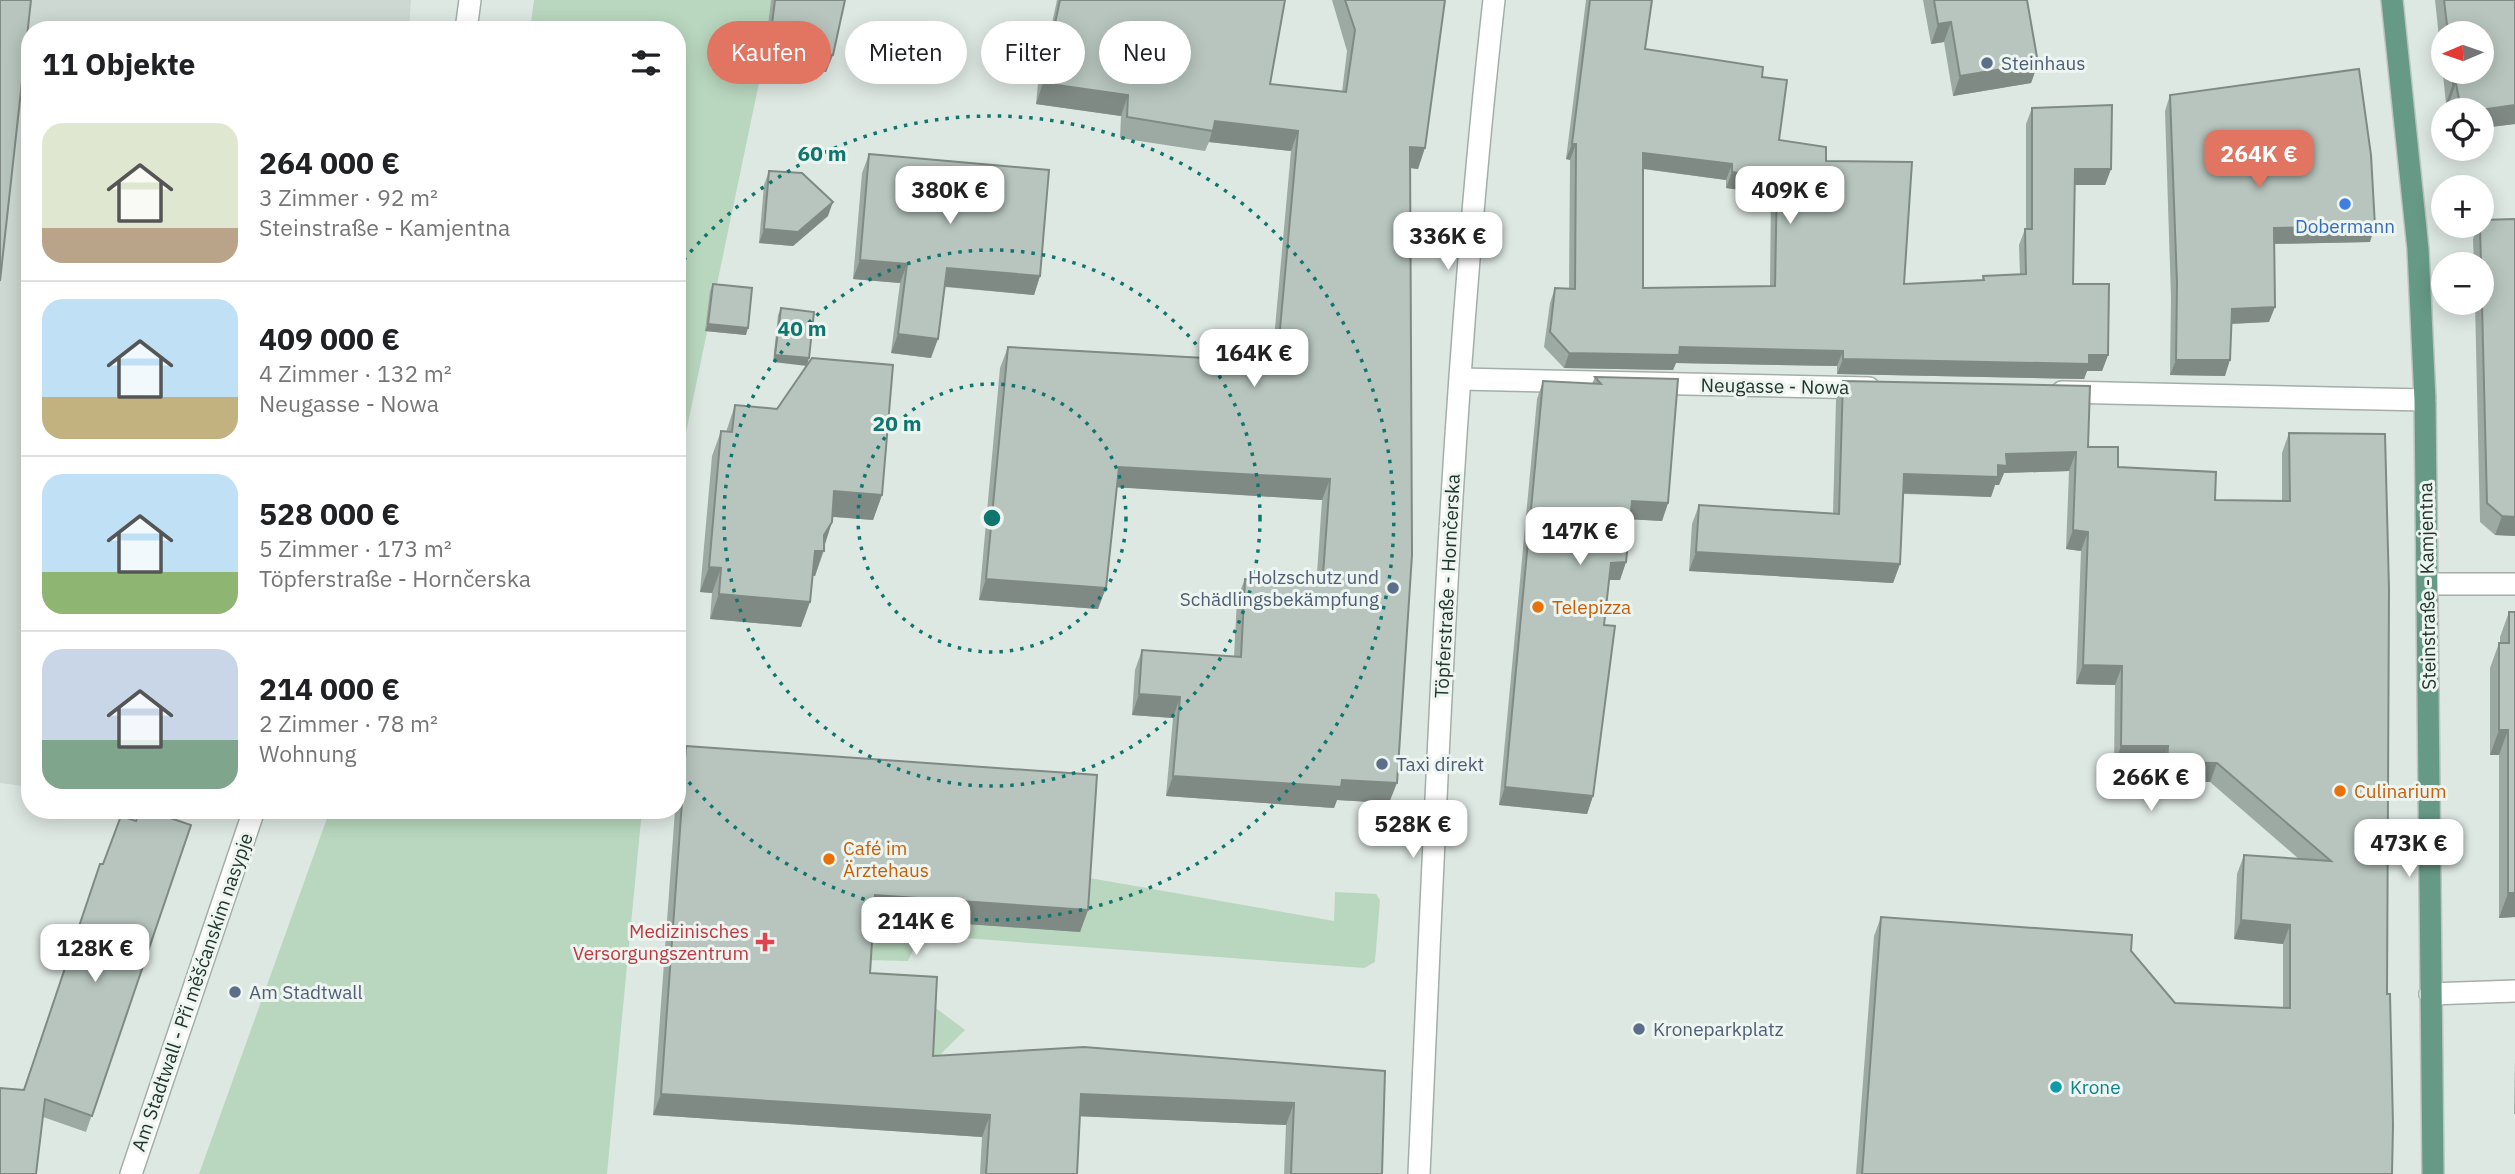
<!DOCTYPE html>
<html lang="de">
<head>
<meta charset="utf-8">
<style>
	:root { --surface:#fff; --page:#f6f6f6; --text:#202124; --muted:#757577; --line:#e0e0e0; --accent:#e27562 }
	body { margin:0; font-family:"IBM Plex Sans",sans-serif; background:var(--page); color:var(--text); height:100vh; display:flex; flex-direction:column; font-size:26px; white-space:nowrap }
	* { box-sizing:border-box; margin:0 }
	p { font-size:23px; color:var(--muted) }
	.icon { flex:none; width:38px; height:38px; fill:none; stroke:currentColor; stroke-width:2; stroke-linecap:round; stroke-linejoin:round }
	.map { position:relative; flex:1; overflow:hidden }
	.sheet { position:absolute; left:21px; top:21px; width:665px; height:798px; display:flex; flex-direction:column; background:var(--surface); border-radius:28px; box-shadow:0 4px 18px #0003 }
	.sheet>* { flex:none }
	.guide { position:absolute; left:707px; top:21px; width:665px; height:63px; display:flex; gap:14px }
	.needle { width:46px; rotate:268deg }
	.fabs { position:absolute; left:2431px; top:21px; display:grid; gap:14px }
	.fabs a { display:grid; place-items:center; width:63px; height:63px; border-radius:50%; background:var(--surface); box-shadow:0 4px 18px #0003; font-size:35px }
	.price { position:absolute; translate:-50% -60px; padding:0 16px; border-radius:14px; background:#fff; color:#222; font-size:23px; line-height:46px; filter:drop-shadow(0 2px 4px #0008) }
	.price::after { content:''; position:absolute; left:50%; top:42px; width:21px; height:16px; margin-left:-10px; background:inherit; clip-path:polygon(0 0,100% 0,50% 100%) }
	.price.on { background:var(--accent); color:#fff }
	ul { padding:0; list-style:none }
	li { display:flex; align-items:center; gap:21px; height:175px; padding:0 21px }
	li+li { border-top:2px solid var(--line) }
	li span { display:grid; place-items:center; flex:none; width:196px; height:140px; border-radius:21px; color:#555 }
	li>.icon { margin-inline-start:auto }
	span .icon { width:84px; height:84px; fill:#fffc; stroke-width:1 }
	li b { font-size:30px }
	h2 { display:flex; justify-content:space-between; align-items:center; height:84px; padding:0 21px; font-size:30px }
	.pill { padding:0 24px; border-radius:32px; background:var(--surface); box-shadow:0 4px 18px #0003; font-size:24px; line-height:63px }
	.pill.on { background:var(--accent); color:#fff }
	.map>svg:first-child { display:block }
	.built { fill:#cdd8d2 }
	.green { fill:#b9d7be }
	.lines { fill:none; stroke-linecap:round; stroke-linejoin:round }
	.minor-casing { stroke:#a2afa9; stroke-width:24 }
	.major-casing { stroke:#bcc3c0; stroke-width:24 }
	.minor { stroke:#fff; stroke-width:21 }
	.major { stroke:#679987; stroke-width:21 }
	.wall { fill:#9da9a3; fill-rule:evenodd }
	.shaded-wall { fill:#808a85 }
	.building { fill:#b7c5be; stroke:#808a85; stroke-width:2; fill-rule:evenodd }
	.ring { fill:none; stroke:#0f766e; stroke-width:3.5; stroke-dasharray:3.5 7 }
	.service-dot { fill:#5c6f8a; stroke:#eef5f1; stroke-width:2.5 }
	.shop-dot { fill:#3f7fe0; stroke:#eef5f1; stroke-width:2.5 }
	.food-dot { fill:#e8710a; stroke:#eef5f1; stroke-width:2.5 }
	.health-dot { fill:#e0444e; stroke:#eef5f1; stroke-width:2.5 }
	.culture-dot { fill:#0f9aa8; stroke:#eef5f1; stroke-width:2.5 }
	.labels { text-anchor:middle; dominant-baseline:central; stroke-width:6; stroke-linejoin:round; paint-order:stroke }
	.service-label { font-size:19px; fill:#4e5e75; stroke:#eef5f1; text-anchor:start }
	.shop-label { font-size:19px; fill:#366cbe; stroke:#eef5f1 }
	.street-label { font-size:19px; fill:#21362e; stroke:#eef5f1 }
	.food-label { font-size:19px; fill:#c56008; stroke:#eef5f1; text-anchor:start }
	.health-label { font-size:19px; fill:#be3a42; stroke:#eef5f1; text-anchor:end }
	.culture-label { font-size:19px; fill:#0d838f; stroke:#eef5f1; text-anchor:start }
	.centre { fill:#0f766e; stroke:#eef5f1; stroke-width:3.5 }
	.ring-label { font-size:21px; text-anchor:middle; font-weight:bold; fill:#0f766e; stroke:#eef5f1; stroke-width:6; stroke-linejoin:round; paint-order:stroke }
</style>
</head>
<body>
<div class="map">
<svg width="2515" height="1174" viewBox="0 0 2515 1174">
	<rect width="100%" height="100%" fill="#dee8e3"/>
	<polygon class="built" points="0,0 411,0 409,30 30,30 30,787 0,783"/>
	<g class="green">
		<polygon points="534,0 771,0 763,64 683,447 677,503 677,30 530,30"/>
		<polygon points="330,810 642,810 607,1174 199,1174"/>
		<path d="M1084,877L1334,921L1335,892L1376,894L1380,900L1375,962L1364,968L937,936C919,936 915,946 908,961L864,960L867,917Z"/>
		<polygon points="929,1003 965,1030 925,1070"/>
	</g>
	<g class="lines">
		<defs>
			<g id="minor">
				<polyline points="466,30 470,0"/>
				<polyline points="1461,379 1869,388"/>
				<polyline points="2062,392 2425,400"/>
				<polyline points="2428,584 2515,584"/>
				<polyline points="2430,994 2515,991"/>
				<polyline points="131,1174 254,810"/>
				<path d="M1419,1174C1437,782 1450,390 1494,0"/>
			</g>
			<polyline id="major" points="2392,0 2418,249 2425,400 2433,1174"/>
		</defs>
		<use href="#minor" class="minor-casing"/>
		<use href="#major" class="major-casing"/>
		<use href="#minor" class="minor"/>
		<use href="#major" class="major"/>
	</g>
	<g class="wall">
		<polygon points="771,0 845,0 833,55 826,72 763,64"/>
		<polygon points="1057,0 1285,0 1270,84 1342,92 1347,51 1332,0 1445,0 1418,169 1410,168 1389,803 1337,800 1334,808 1166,796 1173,718 1132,715 1135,670 1142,650 1234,657 1237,599 1245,579 1305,584 1309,574 1317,574 1322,500 1117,487 1098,609 979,600 1000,368 1008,347 1272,361 1291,151 1209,142 1205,151 1120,138 1121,116 1036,104 1040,62 1048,42"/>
		<path d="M1586,0H1651L1645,49L1762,77L1779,140L1826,161L1904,284L1982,280L1983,276L2020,275L2019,245L2025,229H2026V124L2032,108L2111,169L2105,185H2075L2073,284L2108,355L2102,371H2087L2084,379L1837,374V366L1676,363L1673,370L1564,368L1544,347L1550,303L1555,288H1569L1570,160L1566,159ZM1643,169L1726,180V188L1771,194L1770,286L1643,288Z"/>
		<polygon points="1923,0 2027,0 2038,63 2031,83 1953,96 1944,42 1931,44"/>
		<path d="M2435,0H2515V124L2482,128V110H2450L2449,103H2446ZM2443,33H2482V72H2443Z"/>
		<polygon points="2170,95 2370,242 2274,244 2269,322 2232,324 2225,376 2170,375 2171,298 2165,111"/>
		<polygon points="869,154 1040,276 1034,295 945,287 931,358 891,353 900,283 853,279 862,173"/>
		<polygon points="769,171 828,216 793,246 759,243 764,185"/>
		<polygon points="2515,219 2515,536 2495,535 2480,522 2475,303 2482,303 2482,264 2474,264 2473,239 2478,226"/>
		<polygon points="713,284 746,335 705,331 710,291"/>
		<polygon points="781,308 814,312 773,362 778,315"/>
		<polygon points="1595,377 1678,379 1668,503 1662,521 1630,519 1626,562 1620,580 1609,580 1604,625 1593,796 1587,814 1499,805 1537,399 1543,381 1592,384"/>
		<polygon points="1843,381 2088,447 2118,467 2215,500 2282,501 2282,453 2289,433 2387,994 2392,1174 1856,1174 1874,936 1881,917 2131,951 2175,1003 2283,1008 2283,944 2234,939 2237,874 2244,855 2299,859 2210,782 2160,782 2161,766 2114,765 2115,685 2076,684 2081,551 2066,549 2069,471 2004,473 1999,485 1995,485 1991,497 1904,494 1900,564 1893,583 1689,571 1692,524 1699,505 1833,513 1836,400"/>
		<polygon points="735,405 882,495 873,520 833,517 824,546 824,551 815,576 812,576 801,627 710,619 712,593 700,592 712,456 721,431 726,432"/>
		<polygon points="2509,612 2515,917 2499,918 2499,755 2490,755 2490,668 2499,643 2500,643 2500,637"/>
		<polygon points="686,746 1088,910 1080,932 873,917 870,973 933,1056 1385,1071 1382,1174 1284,1174 1286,1125 1080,1116 1077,1174 980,1174 982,1137 653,1115 675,810 677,810 678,767"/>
		<polygon points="136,821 191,825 86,1132 43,1117 23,1090 103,864"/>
		<polygon points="2515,1058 2515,1114 2514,1114"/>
	</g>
	<g class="shaded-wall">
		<polygon points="1951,22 1944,42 1931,44 1938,24"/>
		<polygon points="769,48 833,55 826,72 763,64"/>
		<polygon points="2038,63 2031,83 1953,96 1960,76"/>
		<polygon points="1043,83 1128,95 1121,116 1036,104"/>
		<polygon points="2456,83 2449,103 2446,103 2453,84"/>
		<polygon points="2515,105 2515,124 2482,128 2482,110"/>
		<polygon points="1215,121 1298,131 1291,151 1209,142"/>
		<polygon points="1572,144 1576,144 1570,160 1566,159"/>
		<polygon points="1410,147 1425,148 1418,169 1403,167"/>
		<polygon points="1643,153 1732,164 1726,180 1638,168"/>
		<polygon points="2075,169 2111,169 2105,185 2070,185"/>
		<polygon points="1732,172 1777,179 1771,194 1726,188"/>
		<polygon points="833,202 828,216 793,246 759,243 764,229"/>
		<polygon points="2375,226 2370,242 2268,244 2274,228"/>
		<polygon points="860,260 907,264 900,283 853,279"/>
		<polygon points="947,268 1040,276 1034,295 940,286"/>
		<polygon points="2275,307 2269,322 2226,324 2232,309"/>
		<polygon points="708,324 748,328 746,335 705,331"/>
		<polygon points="898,334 938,339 931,358 891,353"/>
		<polygon points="1680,347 1843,351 1837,366 1676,363 1673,370 1564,368 1569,353"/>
		<polygon points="775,355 809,358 807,366 773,362"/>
		<polygon points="2108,355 2102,371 2087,371 2084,379 1837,374 1843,359"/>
		<polygon points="2176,360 2230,360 2225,376 2170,375"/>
		<polygon points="2076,452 2069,471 2004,473 1999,485 1995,485 1991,497 1897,493 1904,474 2006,454"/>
		<polygon points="1119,467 1330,479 1322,500 1112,487"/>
		<polygon points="834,491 882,495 873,520 825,516"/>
		<polygon points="1632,501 1668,503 1662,521 1625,519"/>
		<polygon points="2502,516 2515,517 2515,536 2495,535"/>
		<polygon points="832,522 815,576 806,575 815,551"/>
		<polygon points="2073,530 2088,532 2081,551 2066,549"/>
		<polygon points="1696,552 1900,564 1893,583 1689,571"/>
		<polygon points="1626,562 1620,580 1604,580 1611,563"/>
		<polygon points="709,567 721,568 712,593 700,592"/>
		<polygon points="986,579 1106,588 1098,609 979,600"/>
		<polygon points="719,594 810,602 801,627 710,619"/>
		<polygon points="2083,665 2122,666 2115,685 2076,684"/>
		<polygon points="1139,694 1180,697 1173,718 1132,715"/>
		<polygon points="2499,730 2508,730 2499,755 2490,755"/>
		<polygon points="2121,746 2168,746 2161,766 2114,765"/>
		<polygon points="2167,762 2217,763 2210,782 2160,782"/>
		<polygon points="1173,776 1342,780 1397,783 1389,803 1337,800 1334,808 1166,796"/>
		<polygon points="1505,787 1593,796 1587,814 1499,805"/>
		<polygon points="2508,893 2515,893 2515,917 2499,918"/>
		<polygon points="875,895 1088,910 1080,932 867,917"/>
		<polygon points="2241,920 2290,925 2283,944 2234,939"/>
		<polygon points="661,1094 990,1115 982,1137 653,1115"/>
		<polygon points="1081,1094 1294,1103 1286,1125 1073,1116"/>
	</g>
	<g class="building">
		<polygon points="0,0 31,0 0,281"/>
		<polygon points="775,0 845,0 833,55 769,48"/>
		<polygon points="1060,0 1285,0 1270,84 1346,92 1355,30 1345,0 1445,0 1425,148 1410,147 1412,555 1397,783 1342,780 1341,787 1173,776 1180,697 1139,694 1142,650 1241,657 1245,579 1308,585 1309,574 1323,575 1330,479 1119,467 1106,588 986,579 1008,347 1277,362 1298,131 1215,121 1213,131 1127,117 1128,95 1043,83 1047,42 1051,42"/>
		<path d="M1590,0H1652L1645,49L1763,67L1762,77L1787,80L1779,140L1826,147V161L1912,162L1904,284L1984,280L1983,276L2026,274L2025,229H2032V108L2112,105L2111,169H2075L2073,284H2109L2108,355H2089V364L1843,359V351L1680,347L1679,355L1569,353L1550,332L1555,288L1575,289L1576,144H1572ZM1643,153L1732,164V172L1777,179L1775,286L1643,288Z"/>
		<polygon points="1934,0 2027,0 2038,63 1960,76 1951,22 1938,24"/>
		<polygon points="2444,0 2515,0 2515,105 2480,110 2461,110 2456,83 2453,84 2452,72 2482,72 2482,33 2448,33"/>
		<polygon points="2359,69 2371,155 2375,226 2274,228 2275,307 2232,309 2230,360 2176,360 2177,283 2170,95"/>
		<polygon points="869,154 1049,170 1040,276 947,268 938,339 898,334 907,264 860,260"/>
		<polygon points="769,171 802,173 833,202 798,232 764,229"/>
		<polygon points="2515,219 2515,517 2502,516 2487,503 2480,226 2482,226 2482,220"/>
		<polygon points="713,284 752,288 748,328 708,324"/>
		<polygon points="781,308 814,312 809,358 775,355"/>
		<polygon points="812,358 893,365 882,495 834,491 832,522 824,535 824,551 815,551 810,602 719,594 721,568 709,567 721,431 732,432 735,405 777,409"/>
		<polygon points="1595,377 1678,379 1668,503 1632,501 1626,562 1611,563 1604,625 1615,626 1593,796 1505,787 1543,381 1601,384"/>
		<polygon points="1843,381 2090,386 2088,447 2118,447 2118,467 2216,472 2215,500 2290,501 2289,433 2385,434 2389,589 2387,994 2390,994 2393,1125 2392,1174 1862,1174 1881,917 2132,935 2131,951 2175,1003 2290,1008 2290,925 2241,920 2244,855 2331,861 2217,763 2167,762 2168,746 2121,746 2122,666 2083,665 2088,532 2073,530 2076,452 2006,454 2007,466 1998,465 1998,477 1904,474 1900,564 1696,552 1699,505 1839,514"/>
		<polygon points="2509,612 2515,612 2515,893 2508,893 2508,730 2499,730 2499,643 2509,643"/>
		<polygon points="686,746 1097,775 1088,910 875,895 870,973 937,977 933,1056 1084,1047 1385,1071 1382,1174 1291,1174 1294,1103 1081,1094 1077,1174 986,1174 990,1115 661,1094"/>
		<polygon points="140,810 147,810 191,825 92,1116 45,1099 36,1174 0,1174 0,1088 24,1090 100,864 103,864 121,816 136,821"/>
	</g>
	<g class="ring">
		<circle cx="992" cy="518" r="134"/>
		<circle cx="992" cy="518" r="268"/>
		<path d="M677 268A402 402 0 1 1 677 768"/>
	</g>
	<g class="service-dot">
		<circle cx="1987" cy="63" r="7"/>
		<circle cx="1393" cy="588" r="7"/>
		<circle cx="1382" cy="764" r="7"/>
		<circle cx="235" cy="992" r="7"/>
		<circle cx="1639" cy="1029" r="7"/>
	</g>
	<circle class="shop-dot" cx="2345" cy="204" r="7"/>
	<g class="food-dot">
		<circle cx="1538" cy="607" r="7"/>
		<circle cx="2340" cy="791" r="7"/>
		<circle cx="829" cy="859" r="7"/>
	</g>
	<path class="health-dot" d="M761.5 931.5h7v7h7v7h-7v7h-7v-7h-7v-7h7z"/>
	<circle class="culture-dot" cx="2056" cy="1087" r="7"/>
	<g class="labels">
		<g class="service-label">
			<text x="2001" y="63">Steinhaus</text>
			<text x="1379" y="577" text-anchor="end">Holzschutz und<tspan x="1379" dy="22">Schädlingsbekämpfung</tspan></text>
			<text x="1396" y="764">Taxi direkt</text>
			<text x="249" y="992">Am Stadtwall</text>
			<text x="1653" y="1029">Kroneparkplatz</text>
		</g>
		<g class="shop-label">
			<text x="2345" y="226">Dobermann</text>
		</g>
		<g class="street-label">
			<text transform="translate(1775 386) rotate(1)">Neugasse - Nowa</text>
			<text transform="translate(1447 586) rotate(-87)">Töpferstraße - Hornčerska</text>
			<text transform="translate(2427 586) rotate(-91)">Steinstraße - Kamjentna</text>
			<text transform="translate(192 992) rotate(-71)">Am Stadtwall - Při měšćanskim nasypje</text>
		</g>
		<g class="food-label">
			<text x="1552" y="607">Telepizza</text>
			<text x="2354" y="791">Culinarium</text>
			<text x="843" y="848">Café im<tspan x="843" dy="22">Ärztehaus</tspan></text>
		</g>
		<g class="health-label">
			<text x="749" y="931">Medizinisches<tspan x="749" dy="22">Versorgungszentrum</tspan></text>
		</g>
		<g class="culture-label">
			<text x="2070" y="1087">Krone</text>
		</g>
	</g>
	<circle cx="992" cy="518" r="10" class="centre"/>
	<g class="ring-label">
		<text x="822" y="161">60 m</text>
		<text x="802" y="336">40 m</text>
		<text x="897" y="431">20 m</text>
	</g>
</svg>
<div class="fabs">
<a><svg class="needle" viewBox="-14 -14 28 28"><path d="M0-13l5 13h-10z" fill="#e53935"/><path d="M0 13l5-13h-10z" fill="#757577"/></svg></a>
<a><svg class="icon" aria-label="locate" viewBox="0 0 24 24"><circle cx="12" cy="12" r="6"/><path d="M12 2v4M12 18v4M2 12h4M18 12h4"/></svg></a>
<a>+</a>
<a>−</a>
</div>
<b class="price on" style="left:2259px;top:190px">264K €</b>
<b class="price" style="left:950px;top:226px">380K €</b>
<b class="price" style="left:1790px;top:226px">409K €</b>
<b class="price" style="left:1448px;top:272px">336K €</b>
<b class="price" style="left:1254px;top:389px">164K €</b>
<b class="price" style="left:1580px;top:567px">147K €</b>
<b class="price" style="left:2151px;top:813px">266K €</b>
<b class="price" style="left:1413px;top:860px">528K €</b>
<b class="price" style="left:2409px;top:879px">473K €</b>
<b class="price" style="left:916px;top:957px">214K €</b>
<b class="price" style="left:95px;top:984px">128K €</b>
<div class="guide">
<a class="pill on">Kaufen</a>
<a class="pill">Mieten</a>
<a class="pill">Filter</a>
<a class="pill">Neu</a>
</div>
<section class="sheet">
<h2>11 Objekte<svg class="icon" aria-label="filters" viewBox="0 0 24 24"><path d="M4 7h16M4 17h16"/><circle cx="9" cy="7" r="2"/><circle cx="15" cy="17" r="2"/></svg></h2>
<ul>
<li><span style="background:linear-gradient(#dfe7d0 75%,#b9a48a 0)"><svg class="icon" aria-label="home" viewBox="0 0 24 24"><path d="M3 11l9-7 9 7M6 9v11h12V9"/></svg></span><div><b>264 000 €</b><p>3 Zimmer · 92 m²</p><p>Steinstraße - Kamjentna</p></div></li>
<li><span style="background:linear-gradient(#bfe0f5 70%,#c2b280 0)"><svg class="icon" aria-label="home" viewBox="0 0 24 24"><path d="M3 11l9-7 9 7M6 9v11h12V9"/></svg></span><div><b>409 000 €</b><p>4 Zimmer · 132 m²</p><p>Neugasse - Nowa</p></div></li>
<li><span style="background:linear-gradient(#bfe0f5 70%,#8fb573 0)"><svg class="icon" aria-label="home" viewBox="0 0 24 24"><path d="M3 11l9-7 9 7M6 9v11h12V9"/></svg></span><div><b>528 000 €</b><p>5 Zimmer · 173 m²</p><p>Töpferstraße - Hornčerska</p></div></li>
<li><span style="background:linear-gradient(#c9d6e8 65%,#7fa58c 0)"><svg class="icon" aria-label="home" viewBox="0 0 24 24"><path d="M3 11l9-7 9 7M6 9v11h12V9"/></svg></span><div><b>214 000 €</b><p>2 Zimmer · 78 m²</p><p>Wohnung</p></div></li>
</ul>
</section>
</div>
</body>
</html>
